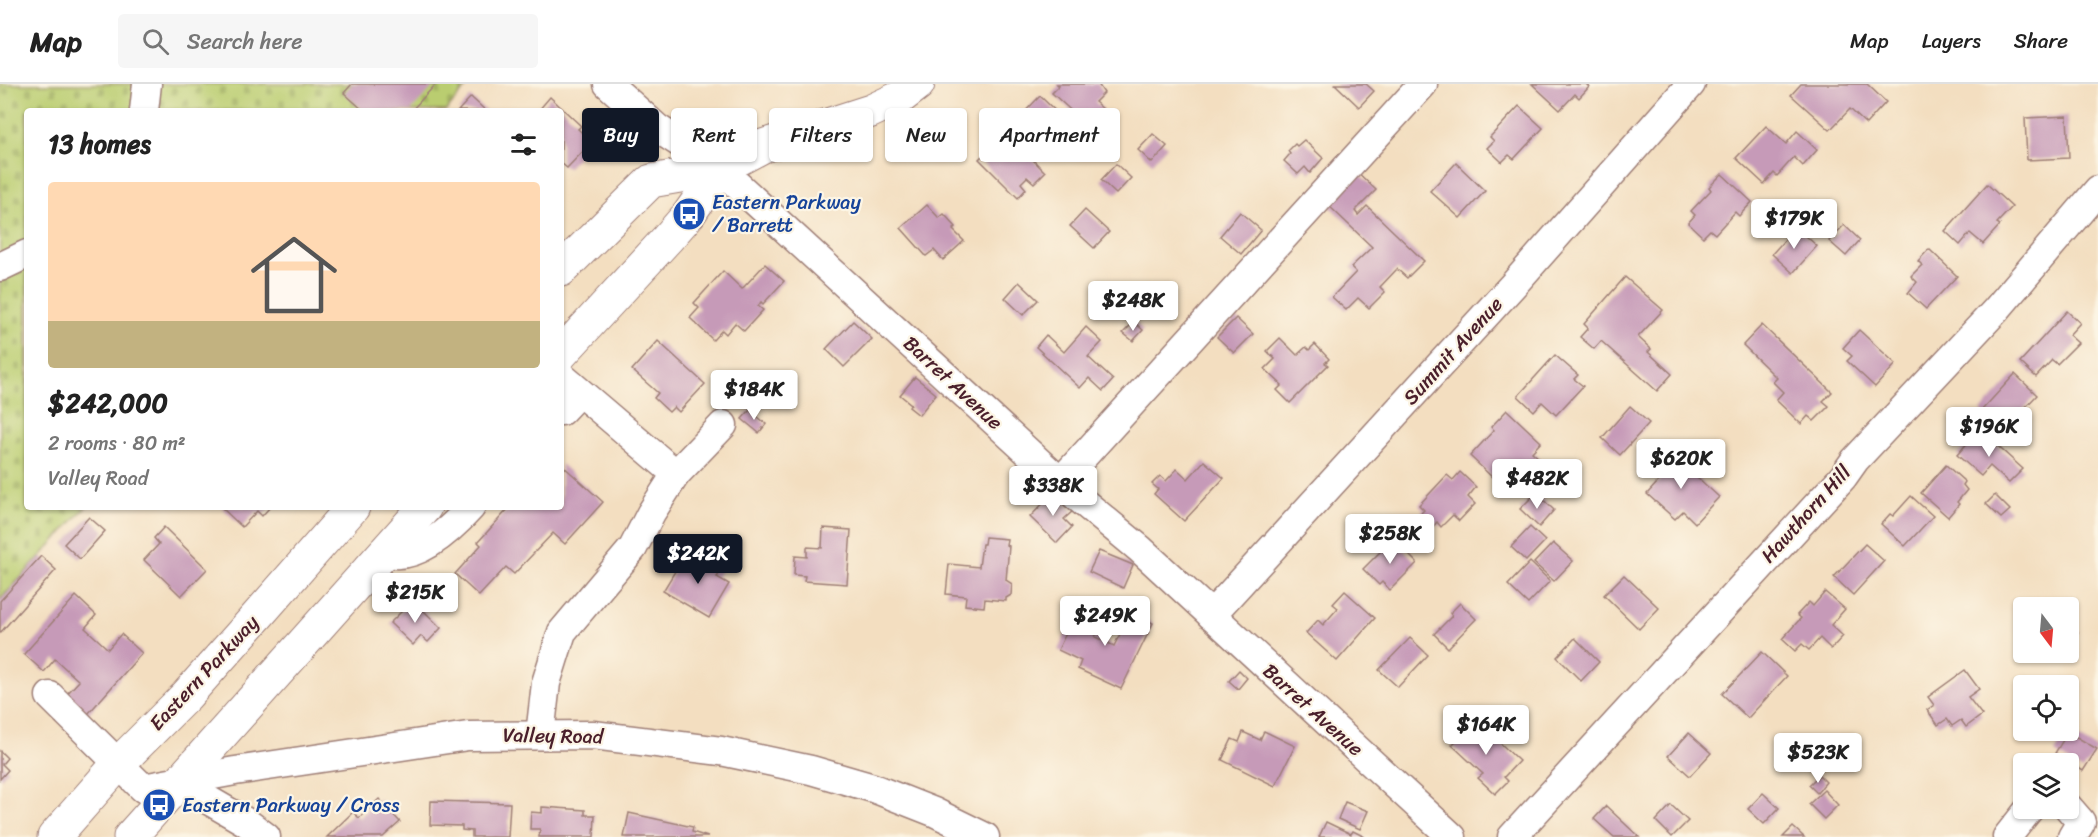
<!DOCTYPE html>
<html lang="en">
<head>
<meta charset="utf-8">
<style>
	:root { --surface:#fff; --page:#f6f6f6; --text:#222; --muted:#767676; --line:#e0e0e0; --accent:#111827 }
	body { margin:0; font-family:Sriracha,sans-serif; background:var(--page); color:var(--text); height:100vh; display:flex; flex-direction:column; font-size:22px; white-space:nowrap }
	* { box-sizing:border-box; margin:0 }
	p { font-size:20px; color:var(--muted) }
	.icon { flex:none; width:33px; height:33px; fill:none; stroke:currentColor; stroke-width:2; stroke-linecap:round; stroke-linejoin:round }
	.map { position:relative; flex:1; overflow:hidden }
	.sheet { position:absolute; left:24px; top:24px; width:540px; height:402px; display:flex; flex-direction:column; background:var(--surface); border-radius:6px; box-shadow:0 2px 4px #0004 }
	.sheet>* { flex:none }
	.guide { position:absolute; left:582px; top:24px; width:570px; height:54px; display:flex; gap:12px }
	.needle { width:39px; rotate:164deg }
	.controls { position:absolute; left:2013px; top:513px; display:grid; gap:12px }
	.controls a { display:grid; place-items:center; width:66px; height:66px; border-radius:6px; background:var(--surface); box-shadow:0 2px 4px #0004; font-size:30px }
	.price { position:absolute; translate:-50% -51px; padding:0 14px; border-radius:6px; background:#fff; color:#222; font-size:20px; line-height:39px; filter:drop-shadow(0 2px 3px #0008) }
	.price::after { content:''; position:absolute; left:50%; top:36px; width:18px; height:14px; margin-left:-9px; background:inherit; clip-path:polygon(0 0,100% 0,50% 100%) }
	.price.current { background:var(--accent); color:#fff }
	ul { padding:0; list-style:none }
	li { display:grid; align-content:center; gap:12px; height:318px; padding:0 24px }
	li+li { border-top:2px solid var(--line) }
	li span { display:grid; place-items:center; height:186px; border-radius:6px; color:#555 }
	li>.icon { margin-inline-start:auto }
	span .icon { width:108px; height:108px; fill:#fffc; stroke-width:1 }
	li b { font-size:26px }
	h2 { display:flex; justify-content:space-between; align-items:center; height:72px; padding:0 24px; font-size:26px }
	.chip { padding:0 21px; border-radius:6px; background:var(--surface); box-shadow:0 2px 4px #0004; font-size:21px; line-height:54px }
	.chip.current { background:var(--accent); color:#fff }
	header { display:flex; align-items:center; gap:36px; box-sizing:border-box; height:84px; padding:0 30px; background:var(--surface); border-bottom:2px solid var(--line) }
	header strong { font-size:28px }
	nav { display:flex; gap:33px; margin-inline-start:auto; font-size:21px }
	.search { width:420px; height:54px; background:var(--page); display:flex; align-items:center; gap:15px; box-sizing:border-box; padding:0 21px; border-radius:6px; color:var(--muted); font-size:22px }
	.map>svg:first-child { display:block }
	.cemetery { fill:url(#cemetery-stones); stroke:#82764e; stroke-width:1.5 }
	.building { fill:#c69ab8 }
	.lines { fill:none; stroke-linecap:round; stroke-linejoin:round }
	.minor-casing { stroke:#9e7e76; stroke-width:31 }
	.major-casing { stroke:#9e7e76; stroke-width:35 }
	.minor { stroke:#fff; stroke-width:28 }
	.major { stroke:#fff; stroke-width:33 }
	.labels { text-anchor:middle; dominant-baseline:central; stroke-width:4.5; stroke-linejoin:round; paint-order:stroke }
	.transit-label { font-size:20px; fill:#164399; stroke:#fcf5e5; text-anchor:start }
	.street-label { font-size:20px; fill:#4a1f2b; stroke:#fcf5e5 }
</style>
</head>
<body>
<header>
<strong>Map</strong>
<div class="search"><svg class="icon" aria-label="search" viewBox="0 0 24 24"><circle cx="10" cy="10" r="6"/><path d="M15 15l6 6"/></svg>Search here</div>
<nav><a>Map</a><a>Layers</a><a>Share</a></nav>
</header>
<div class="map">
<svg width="2098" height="753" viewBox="0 0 2098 753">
	<defs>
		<pattern id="cemetery-stones" width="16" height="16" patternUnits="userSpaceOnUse" patternTransform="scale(1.5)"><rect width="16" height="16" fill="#bacd70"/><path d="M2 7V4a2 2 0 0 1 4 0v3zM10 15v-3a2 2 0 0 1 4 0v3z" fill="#a1b061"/></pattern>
	</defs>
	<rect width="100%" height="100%" fill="#fcf5e5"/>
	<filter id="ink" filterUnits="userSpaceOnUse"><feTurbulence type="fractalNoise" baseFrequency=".0167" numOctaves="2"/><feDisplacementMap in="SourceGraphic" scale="12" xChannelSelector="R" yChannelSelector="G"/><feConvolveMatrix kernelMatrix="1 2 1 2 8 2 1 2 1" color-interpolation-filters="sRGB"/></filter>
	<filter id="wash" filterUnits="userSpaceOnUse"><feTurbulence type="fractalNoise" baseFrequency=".008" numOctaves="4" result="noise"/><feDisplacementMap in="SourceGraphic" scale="24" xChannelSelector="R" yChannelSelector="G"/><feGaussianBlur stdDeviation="1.35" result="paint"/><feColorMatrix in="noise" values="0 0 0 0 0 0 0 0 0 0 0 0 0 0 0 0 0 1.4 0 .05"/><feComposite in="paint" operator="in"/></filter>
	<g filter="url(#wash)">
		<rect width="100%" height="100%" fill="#f3dec0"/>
		<polygon class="cemetery" points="0,0 469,0 446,27 27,27 27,423 86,423 0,516"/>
		<g id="blocks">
			<g class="building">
				<polygon points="352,0 436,0 411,27 364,27 344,9"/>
				<polygon points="1057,0 1098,0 1104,9 1095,18 1103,25 1093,35 1086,29 1080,35 1052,9 1059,2"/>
				<polygon points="1335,0 1366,0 1374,7 1359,23"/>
				<polygon points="1532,0 1586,0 1589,3 1579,14 1575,10 1560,26"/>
				<polygon points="1801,0 1867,0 1886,18 1866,40 1850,25 1830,46 1791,11"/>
				<polygon points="1040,12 1069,40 1060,49 1066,55 1054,67 1049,62 1046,64 1017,36"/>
				<polygon points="471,13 473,15 486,27 458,27"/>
				<polygon points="550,13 581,42 578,45 592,58 567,84 561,79 561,27 538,27"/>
				<polygon points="1519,22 1543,44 1514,75 1509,71 1502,78 1487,64 1494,57 1490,53"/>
				<polygon points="2067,32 2069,74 2027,76 2025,34"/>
				<polygon points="1766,42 1786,60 1797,47 1817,66 1803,82 1794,73 1777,92 1774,89 1764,100 1736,74"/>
				<polygon points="1153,50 1167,62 1152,79 1138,66"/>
				<polygon points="1002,52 1009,58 1012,55 1045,88 1034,99 1027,93 1021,99 1026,105 1018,114 979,75"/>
				<polygon points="1304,56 1323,74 1310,89 1305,83 1298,90 1284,77 1290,70 1288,67 1295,60 1297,62"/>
				<polygon points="1456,79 1485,107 1460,134 1430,107"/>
				<polygon points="1116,80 1131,94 1116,110 1101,96"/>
				<polygon points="1355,86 1376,106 1355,127 1358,131 1367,122 1424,177 1407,194 1397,185 1380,203 1385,208 1369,224 1358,214 1346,226 1332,213 1356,188 1351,183 1372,163 1325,118"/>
				<polygon points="1722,90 1752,118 1739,132 1735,128 1715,150 1710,146 1703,153 1688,139 1695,131 1691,127 1711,106 1709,103"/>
				<polygon points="1987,100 2012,123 1997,139 2000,141 1983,160 1970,149 1960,161 1945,147"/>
				<polygon points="927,121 939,134 944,130 956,143 953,146 964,157 943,176 934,166 926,172 901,144"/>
				<polygon points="1085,126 1109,148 1094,164 1070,142"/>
				<polygon points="1240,128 1261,146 1241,170 1220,152"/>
				<polygon points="1844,141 1860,156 1846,172 1829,157"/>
				<polygon points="1796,143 1817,162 1793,189 1772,170"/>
				<polygon points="1929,165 1957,192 1926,225 1908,209 1917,198 1911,192 1922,181 1918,177"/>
				<polygon points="765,180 784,197 763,220 761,218 758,222 763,226 744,247 735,239 726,250 722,246 713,256 690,234 699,224 694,219 723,187 742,205"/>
				<polygon points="1625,193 1663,226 1638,253 1651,265 1648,268 1672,290 1657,307 1601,257 1594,265 1580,253 1588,244 1584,240"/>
				<polygon points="1019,198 1038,216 1023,231 1005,214"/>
				<polygon points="2067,227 2080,239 2069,251 2078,259 2057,280 2052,276 2036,293 2020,278"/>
				<polygon points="1236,234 1253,250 1234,269 1217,253"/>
				<polygon points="853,237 872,255 844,283 826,265"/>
				<polygon points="1134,238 1143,246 1133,257 1123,249"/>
				<polygon points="1762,241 1832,308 1823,317 1829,322 1814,337 1808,332 1801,340 1776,316 1783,308 1773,298 1777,294 1743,261"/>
				<polygon points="1086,243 1102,258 1088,273 1113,296 1103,307 1089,294 1080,304 1036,263 1046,251 1064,268"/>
				<polygon points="1859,246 1896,280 1875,303 1847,277 1852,272 1843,264"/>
				<polygon points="1280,254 1297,271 1306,263 1309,266 1315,260 1329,275 1325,279 1328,281 1290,319 1277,306 1282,301 1265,285 1275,275 1267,267"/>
				<polygon points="658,257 705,300 679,328 674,323 669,328 654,314 658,309 632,286"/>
				<polygon points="1555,271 1578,291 1574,295 1583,302 1556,331 1542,318 1534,327 1518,312"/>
				<polygon points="2015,290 2037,311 2003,347 1981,327"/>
				<polygon points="915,293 936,310 919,331 909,323 911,320 900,311"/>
				<polygon points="1630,322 1649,339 1620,371 1602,354"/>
				<polygon points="750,326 766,340 759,349 742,335"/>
				<polygon points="1507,326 1541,358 1532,368 1539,374 1520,395 1507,383 1495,396 1470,372 1494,346 1491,343"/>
				<polygon points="1977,348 1992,360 1993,358 2023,385 2009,399 1990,382 1981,392 1957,371"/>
				<polygon points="1666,365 1719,413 1695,439 1683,427 1675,435 1647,410 1668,387 1656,376"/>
				<polygon points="1204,377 1224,394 1184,437 1154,410 1158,405 1152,400 1160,392 1166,397 1177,385 1188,395"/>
				<polygon points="561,380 603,418 565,460 553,449 514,490 506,483 479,512 455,490 481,461 478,458 510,423 561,423"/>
				<polygon points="1946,381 1965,398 1963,401 1967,406 1957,418 1959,420 1948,433 1921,409"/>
				<polygon points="1460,388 1476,403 1468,413 1475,420 1459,437 1453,431 1441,443 1437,438 1430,446 1417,433 1424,426 1419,421 1447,391 1453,396"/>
				<polygon points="1054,408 1073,427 1064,435 1072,443 1057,459 1030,433"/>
				<polygon points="1536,409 1554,426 1539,443 1520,425"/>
				<polygon points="1995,411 2010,426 2001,434 1986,420"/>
				<polygon points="1911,412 1933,432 1905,462 1881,440 1890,430 1893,432"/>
				<polygon points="221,423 270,423 262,432 257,427 242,443"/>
				<polygon points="89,433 105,447 80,475 64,460"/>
				<polygon points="164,443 207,485 181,512 144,476 159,460 154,454"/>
				<polygon points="1530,443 1545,457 1526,477 1511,463"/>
				<polygon points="823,444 851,446 847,500 804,497 805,492 794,491 795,472 807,473 807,463 822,464"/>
				<polygon points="985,453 1007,455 1006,461 1009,462 1006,496 1012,500 1011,511 1006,514 1006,517 985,515 984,523 965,521 966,512 946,510 949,480 979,483 982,460 984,460"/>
				<polygon points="1393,455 1417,479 1390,506 1382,498 1379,501 1363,485"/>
				<polygon points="1553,459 1573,477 1554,497 1534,479"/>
				<polygon points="1865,460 1884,477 1853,511 1834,493"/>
				<polygon points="1099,467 1133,481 1123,504 1089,488"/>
				<polygon points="703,469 724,482 717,493 729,500 709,534 663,507 683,474 696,481"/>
				<polygon points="41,472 56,486 55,487 0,549 0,517"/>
				<polygon points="1530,478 1550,497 1528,520 1508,501"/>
				<polygon points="1624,491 1659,524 1639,545 1604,511"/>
				<polygon points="1345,507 1375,534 1337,577 1306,549 1318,536 1323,541 1338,524 1333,520"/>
				<polygon points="1825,508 1845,525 1831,541 1843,552 1831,565 1820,554 1809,566 1802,560 1795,567 1782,555 1801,534 1797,531 1809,518 1813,522"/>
				<polygon points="76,512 96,531 85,544 108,565 121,550 142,569 88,630 66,611 79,597 55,575 44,588 24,570"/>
				<polygon points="413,516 441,544 428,558 421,552 413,561 390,539"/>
				<polygon points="1460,519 1476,535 1448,564 1434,550 1452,532 1450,529"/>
				<polygon points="1078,524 1103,536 1095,553 1114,562 1131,528 1153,539 1121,605 1078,585 1081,577 1058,566"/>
				<polygon points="2068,539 2078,548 2068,559"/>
				<polygon points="1410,554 1428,571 1398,603 1379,586"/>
				<polygon points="1575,554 1599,578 1581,597 1557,573"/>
				<polygon points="1762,568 1787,592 1748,634 1722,610"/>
				<polygon points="1239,586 1247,594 1238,605 1229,597"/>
				<polygon points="1965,586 1979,605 1968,613 1982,631 1966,643 1961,636 1952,642 1947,635 1938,641 1927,626 1934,621 1928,613"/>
				<polygon points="1476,636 1519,677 1504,693 1508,697 1495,710 1478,694 1483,690 1452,661"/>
				<polygon points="1264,647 1295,662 1275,702 1222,676 1232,655 1239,658 1243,648 1260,656"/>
				<polygon points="2068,648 2097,665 2083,687 2055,669"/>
				<polygon points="1689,649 1711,669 1690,692 1668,672"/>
				<polygon points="0,667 7,674 2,680 8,686 0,695"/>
				<polygon points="1819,691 1826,698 1817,709 1809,701"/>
				<polygon points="1824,706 1838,721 1824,735 1809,720"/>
				<polygon points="1763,709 1779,724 1764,740 1748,725"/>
				<polygon points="379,715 400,738 383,753 327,753 353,728 359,734"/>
				<polygon points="431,717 510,719 508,753 472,753 472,747 462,746 462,742 430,741"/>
				<polygon points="1345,718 1368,727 1360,745 1338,735"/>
				<polygon points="1671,721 1688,737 1672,753 1656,737"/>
				<polygon points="1606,722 1639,753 1614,753 1594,735"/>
				<polygon points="542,723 585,726 585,731 595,731 594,753 539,753 540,745 530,745 531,728 542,729"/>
				<polygon points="629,729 693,743 692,748 708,753 624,753"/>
				<polygon points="1326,738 1351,750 1353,747 1365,753 1319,753"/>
				<polygon points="1793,743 1804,753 1783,753"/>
			</g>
		</g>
	</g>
	<g filter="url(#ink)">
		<use href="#blocks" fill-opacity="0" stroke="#9e7e76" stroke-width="1.5"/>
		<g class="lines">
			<defs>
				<g id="minor">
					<polyline points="608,0 657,44 720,85 1076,412 1140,465 1452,753"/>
					<polyline points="144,27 147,0"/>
					<polyline points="0,183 27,170"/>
					<polyline points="561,327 579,308"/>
					<polyline points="676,390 723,341"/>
					<polyline points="1060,398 1423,0"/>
					<path d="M385,468C416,479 452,444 471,423"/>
					<polyline points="1211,531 1514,200 1691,0"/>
					<polyline points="50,612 143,704 235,687 468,652 593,651 721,667 811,686 873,704 934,728 985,753"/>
					<polyline points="540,651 546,599 562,548 633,464 651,429 676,390 561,292"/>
					<polyline points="179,699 246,738 266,753"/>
					<polyline points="2068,723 2081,738 2072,753"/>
					<polyline points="1512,753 1843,393 1855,376 1996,226 2098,106"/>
					<polyline points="2007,753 2030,724"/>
				</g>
				<g id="major">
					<polyline points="561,186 651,97 720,85 763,62 871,27 901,13 918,0"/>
					<polyline points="561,270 667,155 689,130 720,85"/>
					<polyline points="54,753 119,679 186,612 259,530 353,423"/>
					<polyline points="130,753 425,423"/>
				</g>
			</defs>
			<use href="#minor" class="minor-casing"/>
			<use href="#major" class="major-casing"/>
			<use href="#minor" class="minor"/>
			<use href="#major" class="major"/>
		</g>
	</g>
	<defs>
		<symbol id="bus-disc" viewBox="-11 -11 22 22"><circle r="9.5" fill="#1a4fb4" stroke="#fcf5e5"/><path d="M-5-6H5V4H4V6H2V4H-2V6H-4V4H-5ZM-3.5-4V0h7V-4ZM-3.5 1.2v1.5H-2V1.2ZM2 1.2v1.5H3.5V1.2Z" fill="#fff"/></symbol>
	</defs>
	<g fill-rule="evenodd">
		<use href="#bus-disc" x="670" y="111" width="38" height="38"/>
		<use href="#bus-disc" x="140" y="702" width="38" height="38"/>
	</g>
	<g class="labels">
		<g class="transit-label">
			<text x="712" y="118">Eastern Parkway<tspan x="712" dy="23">/ Barrett</tspan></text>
			<text x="182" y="721">Eastern Parkway / Cross</text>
		</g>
		<g class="street-label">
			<text transform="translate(1453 267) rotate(-48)">Summit Avenue</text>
			<text transform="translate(953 299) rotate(43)">Barret Avenue</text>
			<text transform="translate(1806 430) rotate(-48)">Hawthorn Hill</text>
			<text transform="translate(204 589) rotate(-47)">Eastern Parkway</text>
			<text transform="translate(1313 626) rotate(42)">Barret Avenue</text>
			<text transform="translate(553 652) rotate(1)">Valley Road</text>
		</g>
	</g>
</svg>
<div class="controls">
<a><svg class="needle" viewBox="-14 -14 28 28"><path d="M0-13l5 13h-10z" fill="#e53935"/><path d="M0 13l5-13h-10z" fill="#767676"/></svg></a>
<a><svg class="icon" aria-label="locate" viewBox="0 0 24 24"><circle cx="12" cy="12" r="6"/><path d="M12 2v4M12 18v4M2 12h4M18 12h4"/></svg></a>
<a><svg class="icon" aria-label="layers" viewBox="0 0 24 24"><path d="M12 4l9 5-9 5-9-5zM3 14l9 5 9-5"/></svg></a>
</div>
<b class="price" style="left:1794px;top:166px">$179K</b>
<b class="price" style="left:1133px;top:248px">$248K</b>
<b class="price" style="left:754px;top:337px">$184K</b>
<b class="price" style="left:1989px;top:374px">$196K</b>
<b class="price" style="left:1681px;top:406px">$620K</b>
<b class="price" style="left:1537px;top:426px">$482K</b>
<b class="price" style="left:1053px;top:433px">$338K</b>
<b class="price" style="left:1390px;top:481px">$258K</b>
<b class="price current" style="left:698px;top:501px">$242K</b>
<b class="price" style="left:415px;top:540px">$215K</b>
<b class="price" style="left:1105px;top:563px">$249K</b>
<b class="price" style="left:1486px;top:672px">$164K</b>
<b class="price" style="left:1818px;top:700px">$523K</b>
<div class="guide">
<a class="chip current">Buy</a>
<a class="chip">Rent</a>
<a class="chip">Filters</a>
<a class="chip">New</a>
<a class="chip">Apartment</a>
</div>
<section class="sheet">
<h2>13 homes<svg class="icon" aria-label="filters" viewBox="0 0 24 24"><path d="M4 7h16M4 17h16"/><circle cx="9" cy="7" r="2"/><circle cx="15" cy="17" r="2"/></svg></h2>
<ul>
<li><span style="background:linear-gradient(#ffd9b3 75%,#c2b280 0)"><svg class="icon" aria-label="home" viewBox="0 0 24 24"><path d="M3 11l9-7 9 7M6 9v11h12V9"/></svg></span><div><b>$242,000</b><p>2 rooms · 80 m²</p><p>Valley Road</p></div></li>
</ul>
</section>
</div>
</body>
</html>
